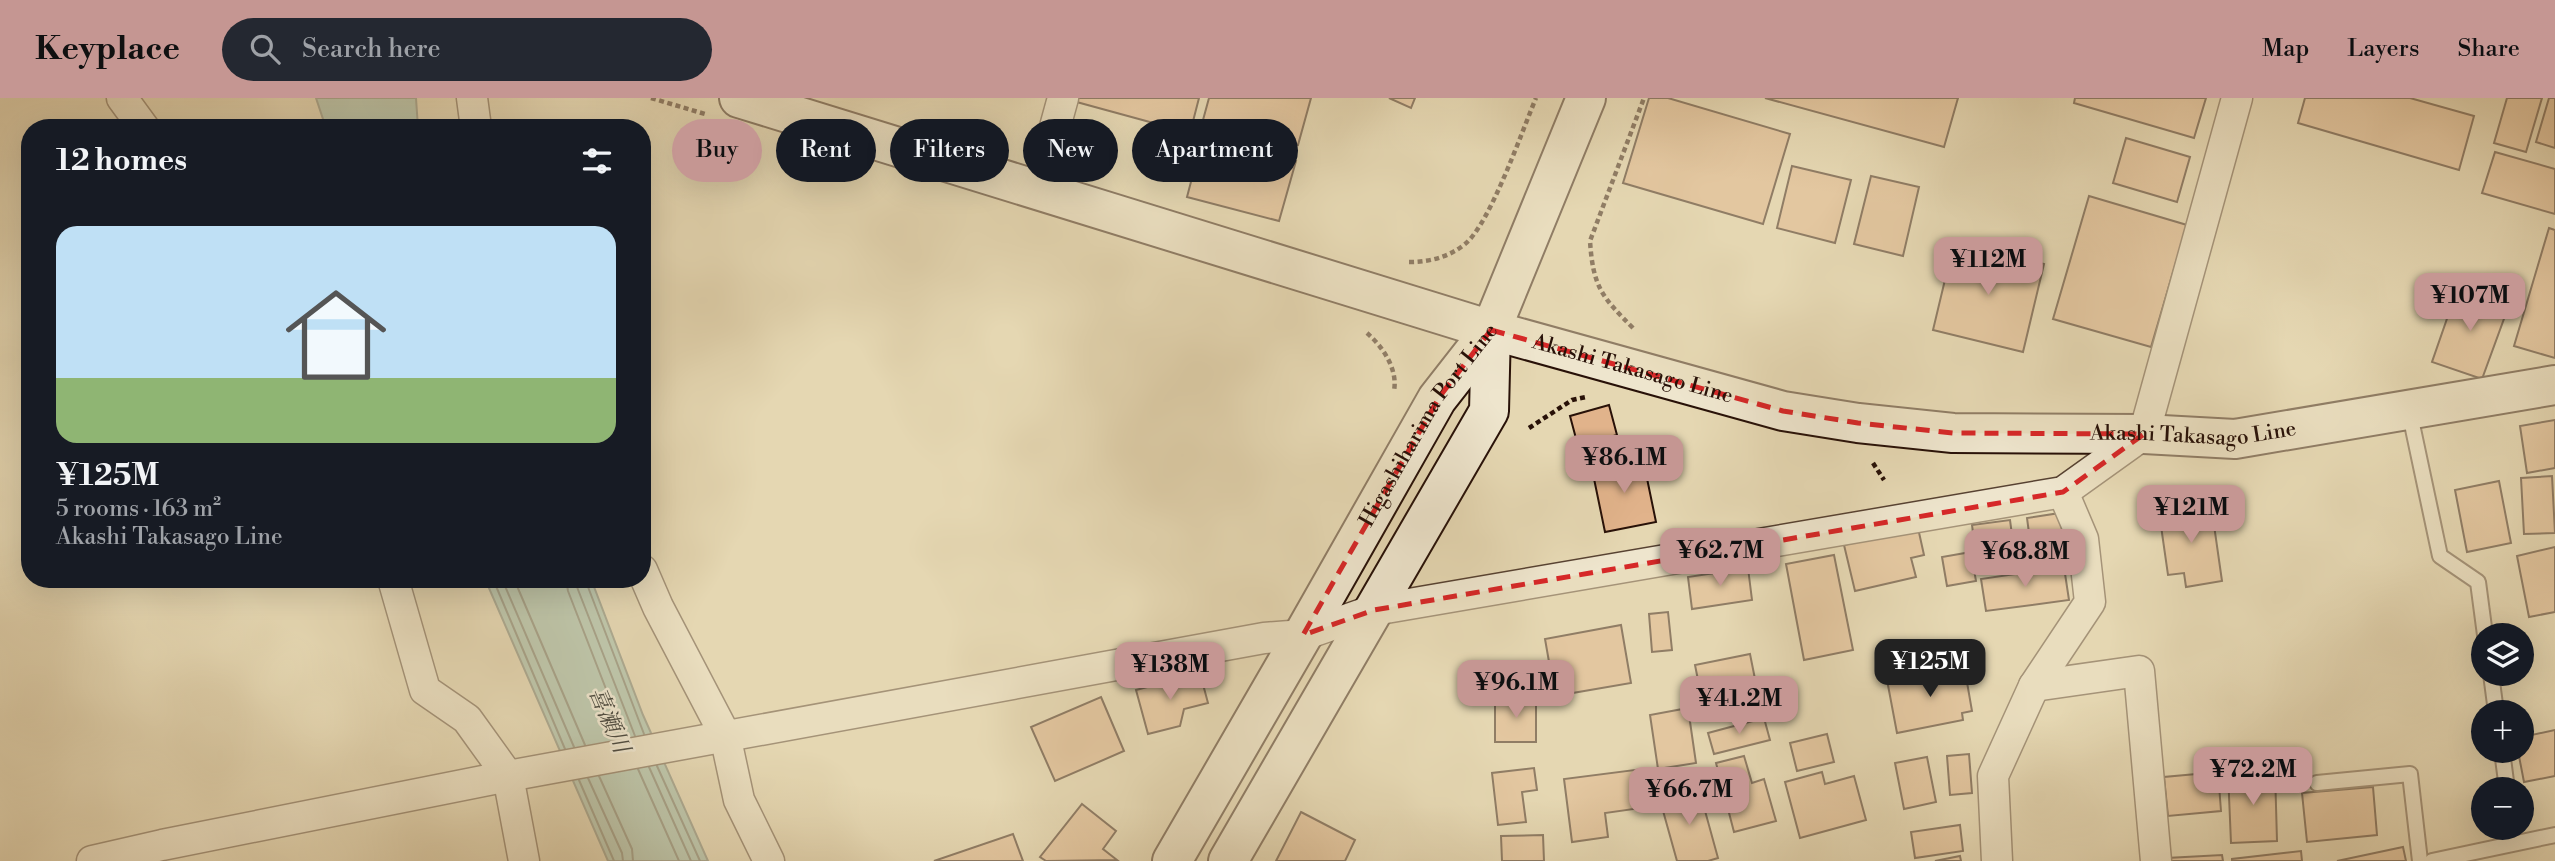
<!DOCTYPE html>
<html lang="en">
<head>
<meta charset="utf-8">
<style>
	:root { --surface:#171b24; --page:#242831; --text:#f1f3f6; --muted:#9ea1a6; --line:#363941; --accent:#c59692 }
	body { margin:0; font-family:"Libre Bodoni","Noto Serif JP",serif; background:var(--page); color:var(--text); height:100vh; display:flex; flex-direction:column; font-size:26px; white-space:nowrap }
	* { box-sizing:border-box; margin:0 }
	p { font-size:23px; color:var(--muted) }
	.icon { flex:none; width:38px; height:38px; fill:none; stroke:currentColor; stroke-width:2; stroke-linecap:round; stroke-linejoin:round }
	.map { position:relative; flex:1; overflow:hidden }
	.sheet { position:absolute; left:21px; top:21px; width:630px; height:469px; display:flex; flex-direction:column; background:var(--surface); border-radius:28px; box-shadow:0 7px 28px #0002 }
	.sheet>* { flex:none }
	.hud { position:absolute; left:672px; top:21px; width:665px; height:63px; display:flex; gap:14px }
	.controls { position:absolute; left:2471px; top:525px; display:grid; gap:14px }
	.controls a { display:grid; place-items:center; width:63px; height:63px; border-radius:50%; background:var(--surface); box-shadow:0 7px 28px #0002; font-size:35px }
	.price { position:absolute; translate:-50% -60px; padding:0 16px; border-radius:14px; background:var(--accent); color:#111; font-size:23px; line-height:46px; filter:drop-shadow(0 2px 4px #0008) }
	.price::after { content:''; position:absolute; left:50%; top:42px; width:21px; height:16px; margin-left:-10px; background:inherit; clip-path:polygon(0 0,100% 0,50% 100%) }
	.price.current { background:#222; color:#fff }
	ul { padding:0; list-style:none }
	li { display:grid; align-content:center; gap:14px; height:371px; padding:0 35px }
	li+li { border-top:2px solid var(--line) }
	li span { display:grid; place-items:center; height:217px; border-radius:21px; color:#555 }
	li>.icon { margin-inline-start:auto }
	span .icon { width:126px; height:126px; fill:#fffc; stroke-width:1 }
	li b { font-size:30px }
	h2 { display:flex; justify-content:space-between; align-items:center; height:84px; padding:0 35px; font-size:30px }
	.chip { padding:0 24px; border-radius:32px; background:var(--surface); box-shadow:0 7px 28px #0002; font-size:24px; line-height:63px }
	.chip.current { background:var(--accent); color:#111 }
	header { display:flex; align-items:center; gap:42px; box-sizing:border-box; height:98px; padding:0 35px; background:var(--accent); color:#111 }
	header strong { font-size:33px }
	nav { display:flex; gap:38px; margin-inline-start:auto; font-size:24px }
	.search { width:490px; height:63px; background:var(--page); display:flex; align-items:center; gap:18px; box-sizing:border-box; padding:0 24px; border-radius:38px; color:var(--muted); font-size:26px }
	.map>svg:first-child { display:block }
	.water { fill:#96baab; stroke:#6a766a; stroke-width:2 }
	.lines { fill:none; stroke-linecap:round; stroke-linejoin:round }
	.shore { stroke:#5f665a; stroke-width:2 }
	.building { fill:#e1b38b; stroke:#281108; stroke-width:2 }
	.service-casing { stroke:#574232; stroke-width:18 }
	.minor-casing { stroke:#574232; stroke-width:33 }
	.secondary-casing { stroke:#281108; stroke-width:42 }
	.path { stroke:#281108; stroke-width:4.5; stroke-dasharray:5 3.5; stroke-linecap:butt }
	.service { stroke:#eee5cd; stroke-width:14 }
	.minor { stroke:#eee5cd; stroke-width:30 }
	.secondary { stroke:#eee5cd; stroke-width:38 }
	.marked { fill:none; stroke:#d62828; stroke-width:5; stroke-dasharray:14 9; stroke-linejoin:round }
	.labels { text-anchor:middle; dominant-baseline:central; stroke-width:5; stroke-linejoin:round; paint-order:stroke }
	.street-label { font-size:21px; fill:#281108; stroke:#eee5cd }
	.water-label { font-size:23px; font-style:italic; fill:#4e4c41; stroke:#eee5cd }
</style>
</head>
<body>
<header>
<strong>Keyplace</strong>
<div class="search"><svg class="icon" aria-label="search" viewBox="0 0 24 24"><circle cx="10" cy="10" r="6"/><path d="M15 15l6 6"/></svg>Search here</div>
<nav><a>Map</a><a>Layers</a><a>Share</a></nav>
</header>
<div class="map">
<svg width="2555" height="763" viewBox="0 0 2555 763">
	<rect width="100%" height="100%" fill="#e5d7b2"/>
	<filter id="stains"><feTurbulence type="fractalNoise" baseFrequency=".00286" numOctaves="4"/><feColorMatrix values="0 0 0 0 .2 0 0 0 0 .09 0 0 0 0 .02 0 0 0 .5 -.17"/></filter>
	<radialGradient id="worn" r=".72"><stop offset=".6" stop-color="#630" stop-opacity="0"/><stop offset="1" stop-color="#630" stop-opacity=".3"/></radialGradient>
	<g class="water">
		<polygon points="316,0 416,0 418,30 326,30"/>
		<polygon points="485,481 591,481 643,617 708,763 608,763"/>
	</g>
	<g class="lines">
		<g class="shore">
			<polyline points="493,481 565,651"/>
			<polyline points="502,481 574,649"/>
			<polyline points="514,481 585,647"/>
			<polyline points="566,481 568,493 625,640"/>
			<polyline points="576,481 577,489 635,638"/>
			<polyline points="585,481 644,636"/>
			<polyline points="657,668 700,763"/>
			<polyline points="649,669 691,763"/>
			<polyline points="638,671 679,763"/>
			<polyline points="599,678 632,751 633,763"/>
			<polyline points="588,680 622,755 623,763"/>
			<polyline points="579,682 614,763"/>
		</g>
	</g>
	<g class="building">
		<polygon points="1074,0 1199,0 1190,35 1073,3"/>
		<polygon points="1209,0 1311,0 1298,47 1203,22"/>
		<polygon points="1389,0 1415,0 1411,10"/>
		<polygon points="1649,0 1668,0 1790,36 1763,126 1623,85"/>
		<polygon points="1765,0 1958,0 1944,49"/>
		<polygon points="2075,0 2206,0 2194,40 2074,5"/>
		<polygon points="2305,0 2410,0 2474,18 2459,72 2298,25"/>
		<polygon points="2507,0 2542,0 2526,54 2494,45"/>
		<polygon points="2549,0 2555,0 2555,50 2536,44"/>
		<polygon points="1203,38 1296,63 1279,123 1187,99"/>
		<polygon points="2126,40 2190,59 2177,104 2113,85"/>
		<polygon points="2495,54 2555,71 2555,116 2482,95"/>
		<polygon points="1792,68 1851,82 1835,145 1777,130"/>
		<polygon points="1871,78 1919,89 1903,158 1854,146"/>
		<polygon points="2089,98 2187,127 2151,249 2053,221"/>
		<polygon points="2549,130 2555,132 2555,260 2514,248"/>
		<polygon points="1954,144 2044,166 2023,254 1933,232"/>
		<polygon points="2458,189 2509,207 2482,281 2432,264"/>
		<polygon points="1609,307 1617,337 1578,348 1570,318"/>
		<polygon points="2555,322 2555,370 2527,375 2520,328"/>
		<polygon points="1643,361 1656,424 1605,434 1592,371"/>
		<polygon points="2552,378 2555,435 2524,436 2521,380"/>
		<polygon points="2499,383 2511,445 2467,454 2455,392"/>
		<polygon points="2211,406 2222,483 2186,489 2184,475 2168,477 2159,414"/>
		<polygon points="2060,415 2066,462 2022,468 2018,436 2029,435 2027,420"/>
		<polygon points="2010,422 2016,467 1978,472 1972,427"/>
		<polygon points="1918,430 1924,457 1911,460 1916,479 1855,493 1844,447"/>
		<polygon points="2555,449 2555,514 2529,519 2517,458"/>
		<polygon points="1971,454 1976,483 1947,488 1942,459"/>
		<polygon points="1834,457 1853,552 1804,562 1786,466"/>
		<polygon points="2064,469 2069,502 1986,513 1981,481"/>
		<polygon points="1748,470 1752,502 1692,511 1688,479"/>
		<polygon points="1668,514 1672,552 1652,554 1649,516"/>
		<polygon points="1621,527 1631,585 1555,598 1545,541"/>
		<polygon points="1750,556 1760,606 1705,617 1695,567"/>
		<polygon points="1964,567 1972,613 1962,615 1963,622 1897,635 1887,582"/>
		<polygon points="1200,575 1208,605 1184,611 1180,628 1148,636 1136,592"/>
		<polygon points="1101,599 1124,653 1055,683 1031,629"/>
		<rect x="1495" y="600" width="41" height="44"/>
		<polygon points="1688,610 1696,665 1658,671 1650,617"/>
		<polygon points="1764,620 1770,642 1714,656 1708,635"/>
		<polygon points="2555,632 2555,678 2524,684 2518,653 2522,653 2522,639"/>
		<polygon points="1827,636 1834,664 1797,673 1790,645"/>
		<polygon points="1969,656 1972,695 1950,697 1947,658"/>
		<polygon points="1744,658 1752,685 1764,681 1776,723 1734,734 1716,665"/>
		<polygon points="1927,659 1936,704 1904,711 1895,665"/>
		<polygon points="1534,670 1537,692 1522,694 1526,724 1498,727 1492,675"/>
		<polygon points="1650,670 1655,708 1605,715 1608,739 1572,744 1564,681"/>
		<polygon points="2275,673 2277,743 2231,745 2228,674"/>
		<polygon points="1822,674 1825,686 1854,678 1866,722 1800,740 1785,684"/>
		<polygon points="2218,674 2221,713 2168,718 2164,679"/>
		<polygon points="2373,689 2377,737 2307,744 2302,695"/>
		<polygon points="1699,691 1718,760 1708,763 1677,763 1660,702"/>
		<polygon points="1082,706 1116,733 1103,751 1117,762 1046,763 1040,759"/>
		<polygon points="1301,714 1355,742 1345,763 1276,763"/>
		<polygon points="1960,727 1963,753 1915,760 1911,734"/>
		<polygon points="1013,736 1023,763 934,763"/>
		<polygon points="1543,737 1544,763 1502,763 1501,738"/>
		<polygon points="2403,749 2406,763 2337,763"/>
		<polygon points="2301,753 2302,763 2232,763 2232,761"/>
		<polygon points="2222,757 2223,763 2167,763 2167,760"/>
		<polygon points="1960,758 1961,763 1935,763"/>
	</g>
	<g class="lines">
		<defs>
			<g id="service">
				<polyline points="2409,312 2440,458 2478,484 2485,537"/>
				<polyline points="2491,576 2496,614"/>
				<polyline points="2502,653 2507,691"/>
				<polyline points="2317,685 2410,676 2420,763"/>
				<polyline points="2432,763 2555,737"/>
			</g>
			<g id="minor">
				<polyline points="122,0 144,30"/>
				<polyline points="472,0 476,30"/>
				<polyline points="1038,91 1063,0"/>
				<polyline points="642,472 658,509 725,637 739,702 769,763"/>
				<polyline points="393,481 425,592 467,621 508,678 524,763"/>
				<polyline points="2034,588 2139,573 2156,763"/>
				<polyline points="92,763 162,747 508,678 1264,540 1303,537 1374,512 2063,394 2144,336 2237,0"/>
				<polyline points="1997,763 1993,678 2034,588 2090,504 2083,441 2063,394"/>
			</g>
			<g id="secondary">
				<path id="s1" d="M739,0L1491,232L1783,313L1858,325L1953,335L2144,336L2235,341L2555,287"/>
				<path id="s2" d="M1172,763L1303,537L1437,301L1491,232L1586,0"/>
				<polyline points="1228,763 1489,313 1491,232"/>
			</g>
		</defs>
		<use href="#service" class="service-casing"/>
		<use href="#minor" class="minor-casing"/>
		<use href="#secondary" class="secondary-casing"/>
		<g class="path">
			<polyline points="651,0 705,16"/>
			<path d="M1409,164C1430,164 1449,159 1465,146C1490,126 1522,33 1536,0"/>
			<path d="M1633,230C1602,199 1593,189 1590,143L1644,0"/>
			<path d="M1367,235C1383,249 1398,271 1394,293"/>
			<polyline points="1529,330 1572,302 1586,299"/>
			<polyline points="1873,365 1884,382"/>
		</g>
		<use href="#service" class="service"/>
		<use href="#minor" class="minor"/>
		<use href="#secondary" class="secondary"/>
	</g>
	<path d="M0 0H2555V763H0ZM1491,232L1783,313L1858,325L1953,335L2144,336L2063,394L1374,512L1303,537L1440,298Z" fill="#e5d7b2" fill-opacity=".55" fill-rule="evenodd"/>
	<path class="marked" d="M1491,232L1783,313L1858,325L1953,335L2144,336L2063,394L1374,512L1303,537L1440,298Z"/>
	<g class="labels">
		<g class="street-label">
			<text stroke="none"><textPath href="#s1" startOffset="934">Akashi Takasago Line</textPath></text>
			<text stroke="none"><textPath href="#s1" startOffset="1502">Akashi Takasago Line</textPath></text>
			<text stroke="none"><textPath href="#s2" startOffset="506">Higashiharima Port Line</textPath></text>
		</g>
		<g class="water-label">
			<text transform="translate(609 622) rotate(67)">喜瀬川</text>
		</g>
	</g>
	<rect width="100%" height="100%" filter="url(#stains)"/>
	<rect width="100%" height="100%" fill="url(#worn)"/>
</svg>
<div class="controls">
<a><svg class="icon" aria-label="layers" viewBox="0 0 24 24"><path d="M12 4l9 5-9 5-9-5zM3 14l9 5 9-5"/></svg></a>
<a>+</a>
<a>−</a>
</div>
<b class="price" style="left:1988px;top:199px">¥112M</b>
<b class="price" style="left:2470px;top:235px">¥107M</b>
<b class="price" style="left:1624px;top:397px">¥86.1M</b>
<b class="price" style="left:2191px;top:447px">¥121M</b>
<b class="price" style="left:1720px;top:490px">¥62.7M</b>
<b class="price" style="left:2025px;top:491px">¥68.8M</b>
<b class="price current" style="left:1930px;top:601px">¥125M</b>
<b class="price" style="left:1170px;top:604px">¥138M</b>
<b class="price" style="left:1516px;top:622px">¥96.1M</b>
<b class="price" style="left:1739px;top:638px">¥41.2M</b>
<b class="price" style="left:2253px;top:709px">¥72.2M</b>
<b class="price" style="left:1689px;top:729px">¥66.7M</b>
<div class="hud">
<a class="chip current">Buy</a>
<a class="chip">Rent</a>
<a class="chip">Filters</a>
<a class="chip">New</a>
<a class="chip">Apartment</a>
</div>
<section class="sheet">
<h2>12 homes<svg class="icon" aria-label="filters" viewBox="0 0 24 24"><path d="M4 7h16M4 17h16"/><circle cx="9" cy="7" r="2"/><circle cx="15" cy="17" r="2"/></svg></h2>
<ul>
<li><span style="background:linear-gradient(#bfe0f5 70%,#8fb573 0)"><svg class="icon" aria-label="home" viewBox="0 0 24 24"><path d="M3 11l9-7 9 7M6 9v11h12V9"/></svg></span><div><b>¥125M</b><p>5 rooms · 163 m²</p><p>Akashi Takasago Line</p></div></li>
</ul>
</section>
</div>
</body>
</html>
